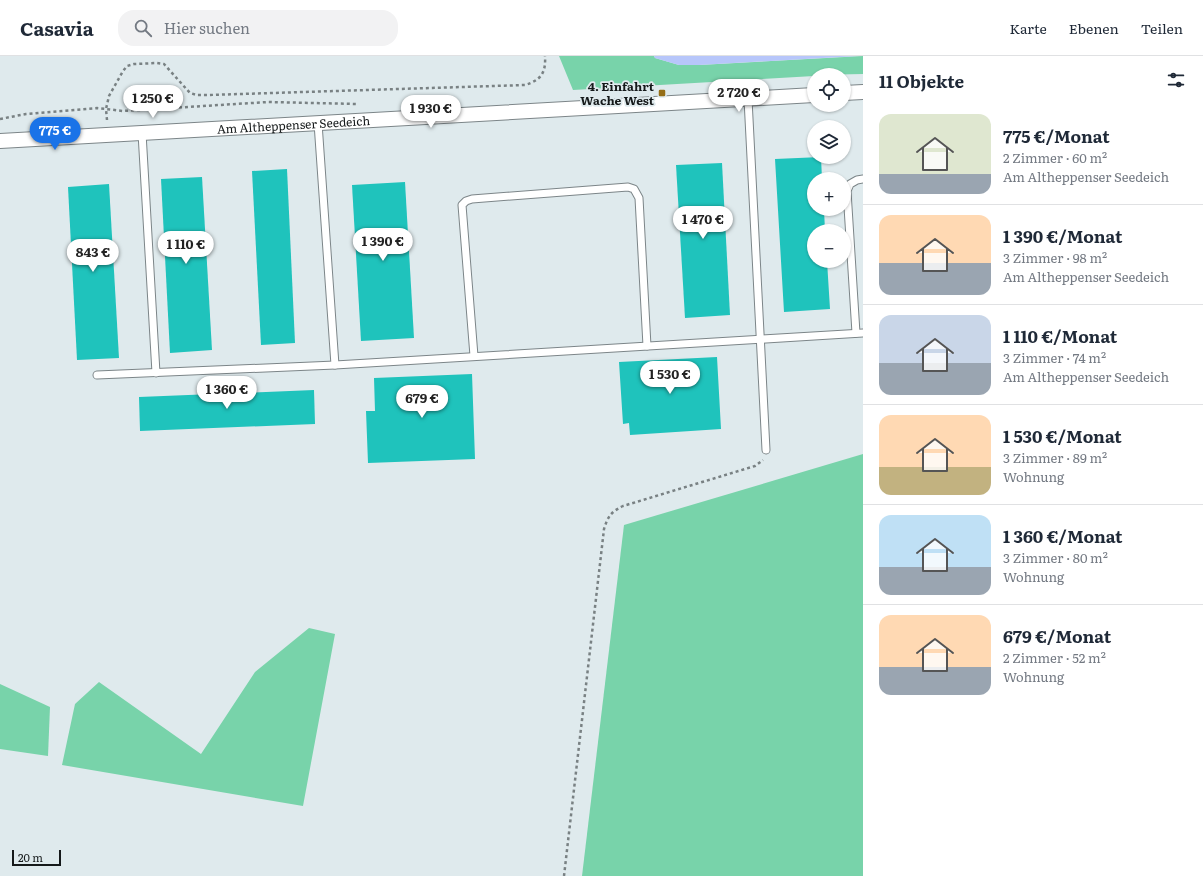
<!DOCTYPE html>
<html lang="de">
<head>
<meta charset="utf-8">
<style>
	:root { --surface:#fff; --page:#f2f2f3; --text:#1f2937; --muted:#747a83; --line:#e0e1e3; --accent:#1a73e8 }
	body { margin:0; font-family:Literata,serif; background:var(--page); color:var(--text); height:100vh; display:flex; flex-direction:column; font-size:15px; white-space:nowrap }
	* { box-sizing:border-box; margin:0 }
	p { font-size:13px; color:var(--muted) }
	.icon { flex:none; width:22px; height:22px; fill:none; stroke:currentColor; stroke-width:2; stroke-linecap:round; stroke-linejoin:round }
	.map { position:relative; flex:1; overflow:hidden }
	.side { display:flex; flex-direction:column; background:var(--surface); width:340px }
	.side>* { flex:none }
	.buttons { position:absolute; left:807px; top:12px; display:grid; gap:8px }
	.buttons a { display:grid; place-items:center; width:44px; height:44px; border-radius:50%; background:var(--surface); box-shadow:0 1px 3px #0004; font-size:20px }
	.scale { position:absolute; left:12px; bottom:10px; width:49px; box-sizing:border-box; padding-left:4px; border:2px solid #15191a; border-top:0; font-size:11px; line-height:14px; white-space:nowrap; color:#15191a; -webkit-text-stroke:3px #dfeaed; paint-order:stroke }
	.price { position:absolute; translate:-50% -34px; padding:0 9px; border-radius:14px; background:#fff; color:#222; font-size:13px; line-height:26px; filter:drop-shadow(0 1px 2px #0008) }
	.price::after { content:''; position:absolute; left:50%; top:24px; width:12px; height:9px; margin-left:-6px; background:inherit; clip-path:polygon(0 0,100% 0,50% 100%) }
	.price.selected { background:var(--accent); color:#fff }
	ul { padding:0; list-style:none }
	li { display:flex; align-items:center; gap:12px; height:100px; padding:0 16px }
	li+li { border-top:1px solid var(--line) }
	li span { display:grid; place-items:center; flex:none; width:112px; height:80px; border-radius:12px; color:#555 }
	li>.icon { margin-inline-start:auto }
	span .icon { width:48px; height:48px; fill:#fffc; stroke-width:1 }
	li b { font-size:17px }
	h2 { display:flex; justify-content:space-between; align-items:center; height:48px; padding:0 16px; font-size:17px }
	header { display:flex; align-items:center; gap:24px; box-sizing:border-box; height:56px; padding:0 20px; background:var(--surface); border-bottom:1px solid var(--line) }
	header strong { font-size:19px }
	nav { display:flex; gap:22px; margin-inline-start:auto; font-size:14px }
	.search { width:280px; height:36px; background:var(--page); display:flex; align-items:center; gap:10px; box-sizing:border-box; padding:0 14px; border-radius:16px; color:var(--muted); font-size:15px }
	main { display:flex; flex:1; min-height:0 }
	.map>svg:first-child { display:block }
	.green { fill:#78d3aa }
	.water { fill:#b7c6fa }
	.building { fill:#1fc3bc }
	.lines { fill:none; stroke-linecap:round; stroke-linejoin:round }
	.service-casing { stroke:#7c8588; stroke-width:9 }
	.minor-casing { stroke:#7c8588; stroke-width:16 }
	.path { stroke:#798183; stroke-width:2.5; stroke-dasharray:3 3; stroke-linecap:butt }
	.service { stroke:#fff; stroke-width:7 }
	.minor { stroke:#fff; stroke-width:14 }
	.poi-dot { fill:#956e17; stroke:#dfeaed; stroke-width:1.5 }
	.labels { text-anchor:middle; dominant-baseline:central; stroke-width:3.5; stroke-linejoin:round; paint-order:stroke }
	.poi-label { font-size:12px; font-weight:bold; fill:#15191a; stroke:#dfeaed; text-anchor:end }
	.street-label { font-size:12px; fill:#15191a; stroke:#dfeaed }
</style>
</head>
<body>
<header>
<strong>Casavia</strong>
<div class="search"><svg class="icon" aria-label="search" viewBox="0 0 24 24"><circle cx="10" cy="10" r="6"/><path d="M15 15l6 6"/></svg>Hier suchen</div>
<nav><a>Karte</a><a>Ebenen</a><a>Teilen</a></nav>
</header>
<main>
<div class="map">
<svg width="863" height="820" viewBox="0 0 863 820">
	<rect width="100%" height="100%" fill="#dfeaed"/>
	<g class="green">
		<polygon points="559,0 654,0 655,2 679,9 699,9 863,0 863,18 814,19 814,20 573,34"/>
		<polygon points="863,398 863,820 582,820 624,469"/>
		<polygon points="309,572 335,578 303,750 62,709 75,648 99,626 201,698 255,616"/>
		<polygon points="0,628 50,651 48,700 0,693"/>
	</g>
	<polygon class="water" points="654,0 857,0 699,9 679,9 655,2"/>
	<g class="building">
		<polygon points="821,101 822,123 814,123 814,153 824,153 825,175 814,175 814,205 827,205 830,253 784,256 775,103"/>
		<polygon points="722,107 730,259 685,262 676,109"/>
		<polygon points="287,113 295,287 261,289 252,115"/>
		<polygon points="202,121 212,294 170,297 161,123"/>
		<polygon points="405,126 414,282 361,285 352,129"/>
		<polygon points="109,128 119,302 77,304 68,131"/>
		<polygon points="717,301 721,373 630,379 629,367 623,368 619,306"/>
		<polygon points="472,318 475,403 368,407 366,355 375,355 374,322"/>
		<polygon points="314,334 315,368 140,375 139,341"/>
	</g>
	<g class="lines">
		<defs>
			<g id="service">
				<polyline points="748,43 766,394"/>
				<polyline points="318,67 335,309"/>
				<polyline points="142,77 156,317"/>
				<polyline points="856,277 847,135 850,128 857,124 863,123"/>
				<polyline points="474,300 462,149 466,145 472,143 628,131 634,133 639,142 647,290"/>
				<polyline points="97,319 335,309 863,277"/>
			</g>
			<g id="minor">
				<polyline points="844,37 863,36"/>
				<path id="s1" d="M0,85L814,39"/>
			</g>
		</defs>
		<use href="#service" class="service-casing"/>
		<use href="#minor" class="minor-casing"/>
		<g class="path">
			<polyline points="0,63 26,58 97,52 123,55 268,46 358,48"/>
			<path d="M107,64L106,53L109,40L123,15L127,10L134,8L157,7L164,8L190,37L197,39H209L525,29C541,24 546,17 545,0"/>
			<path d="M564,820L604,473C608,460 611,456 623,450L755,410L763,404"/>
		</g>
		<use href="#service" class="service"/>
		<use href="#minor" class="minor"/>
	</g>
	<rect class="poi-dot" x="658" y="33" width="8" height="8" rx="2"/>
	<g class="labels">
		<g class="poi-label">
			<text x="654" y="30">4. Einfahrt<tspan x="654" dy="14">Wache West</tspan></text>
		</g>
		<g class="street-label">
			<text stroke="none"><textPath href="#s1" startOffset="294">Am Altheppenser Seedeich</textPath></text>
		</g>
	</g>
</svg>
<div class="buttons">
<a><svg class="icon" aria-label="locate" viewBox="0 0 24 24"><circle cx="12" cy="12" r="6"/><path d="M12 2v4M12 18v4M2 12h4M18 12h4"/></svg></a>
<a><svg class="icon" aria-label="layers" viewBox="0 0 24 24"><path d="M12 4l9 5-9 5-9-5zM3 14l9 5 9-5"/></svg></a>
<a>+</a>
<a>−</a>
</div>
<div class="scale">20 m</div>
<b class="price" style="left:739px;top:57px">2 720 €</b>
<b class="price" style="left:153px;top:63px">1 250 €</b>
<b class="price" style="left:431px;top:73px">1 930 €</b>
<b class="price selected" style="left:55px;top:95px">775 €</b>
<b class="price" style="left:703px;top:184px">1 470 €</b>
<b class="price" style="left:383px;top:206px">1 390 €</b>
<b class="price" style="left:186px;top:209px">1 110 €</b>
<b class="price" style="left:93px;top:217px">843 €</b>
<b class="price" style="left:670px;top:339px">1 530 €</b>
<b class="price" style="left:227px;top:354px">1 360 €</b>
<b class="price" style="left:422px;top:363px">679 €</b>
</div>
<section class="side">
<h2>11 Objekte<svg class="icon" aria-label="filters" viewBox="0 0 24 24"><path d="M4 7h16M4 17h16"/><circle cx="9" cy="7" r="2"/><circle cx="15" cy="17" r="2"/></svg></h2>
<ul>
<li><span style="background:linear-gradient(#dfe7d0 75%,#9aa5b1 0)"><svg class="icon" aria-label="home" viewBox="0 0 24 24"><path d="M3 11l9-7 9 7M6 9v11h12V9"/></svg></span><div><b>775 €/Monat</b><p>2 Zimmer · 60 m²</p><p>Am Altheppenser Seedeich</p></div></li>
<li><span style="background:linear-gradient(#ffd9b3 60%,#9aa5b1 0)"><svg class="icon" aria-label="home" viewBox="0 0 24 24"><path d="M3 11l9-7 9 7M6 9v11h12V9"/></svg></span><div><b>1 390 €/Monat</b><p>3 Zimmer · 98 m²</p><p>Am Altheppenser Seedeich</p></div></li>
<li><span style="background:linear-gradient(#c9d6e8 60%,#9aa5b1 0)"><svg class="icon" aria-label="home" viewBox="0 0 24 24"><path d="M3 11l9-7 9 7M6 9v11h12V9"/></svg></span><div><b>1 110 €/Monat</b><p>3 Zimmer · 74 m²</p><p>Am Altheppenser Seedeich</p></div></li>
<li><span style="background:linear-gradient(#ffd9b3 65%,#c2b280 0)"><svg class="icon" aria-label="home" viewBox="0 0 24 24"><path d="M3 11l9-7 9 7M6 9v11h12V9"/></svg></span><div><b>1 530 €/Monat</b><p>3 Zimmer · 89 m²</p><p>Wohnung</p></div></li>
<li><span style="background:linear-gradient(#bfe0f5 65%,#9aa5b1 0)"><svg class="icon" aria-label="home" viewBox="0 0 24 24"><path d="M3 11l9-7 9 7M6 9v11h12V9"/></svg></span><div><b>1 360 €/Monat</b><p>3 Zimmer · 80 m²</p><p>Wohnung</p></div></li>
<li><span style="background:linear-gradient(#ffd9b3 65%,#9aa5b1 0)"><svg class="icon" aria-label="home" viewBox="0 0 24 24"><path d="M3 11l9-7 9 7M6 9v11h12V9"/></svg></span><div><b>679 €/Monat</b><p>2 Zimmer · 52 m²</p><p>Wohnung</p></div></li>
</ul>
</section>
</main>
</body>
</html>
